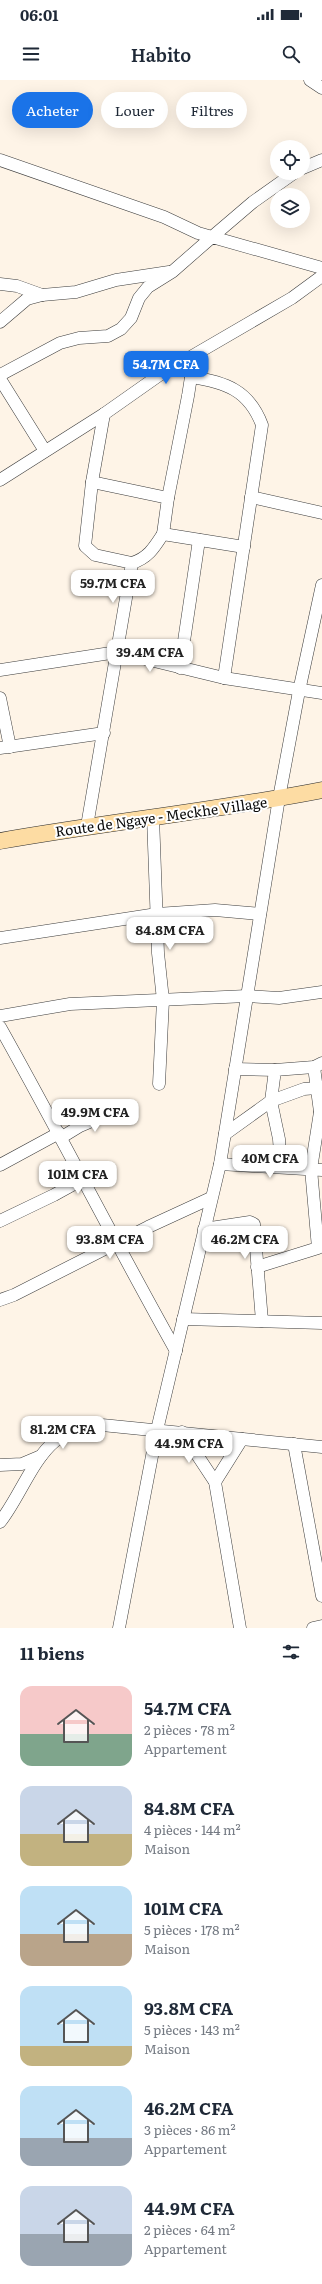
<!DOCTYPE html>
<html lang="fr">
<head>
<meta charset="utf-8">
<style>
	:root { --surface:#fff; --page:#f6f6f7; --text:#1f2937; --muted:#747a83; --accent:#1a73e8 }
	body { margin:0; font-family:Literata,serif; background:var(--page); color:var(--text); height:100vh; display:flex; flex-direction:column; font-size:15px; white-space:nowrap }
	* { box-sizing:border-box; margin:0 }
	p { font-size:13px; color:var(--muted) }
	.icon { flex:none; width:22px; height:22px; fill:none; stroke:currentColor; stroke-width:2; stroke-linecap:round; stroke-linejoin:round }
	.map { position:relative; height:1548px; overflow:hidden }
	.panel { display:flex; flex-direction:column; background:var(--surface); flex:1 }
	.panel>* { flex:none }
	.top-card { position:absolute; left:12px; top:12px; width:298px; height:36px; display:flex; gap:8px }
	.fabs { position:absolute; left:270px; top:60px; display:grid; gap:8px }
	.fabs a { display:grid; place-items:center; width:40px; height:40px; border-radius:50%; background:var(--surface); box-shadow:0 4px 16px #0002; font-size:20px }
	.price { position:absolute; translate:-50% -34px; padding:0 9px; border-radius:8px; background:#fff; color:#222; font-size:13px; line-height:26px; filter:drop-shadow(0 1px 2px #0008) }
	.price::after { content:''; position:absolute; left:50%; top:24px; width:12px; height:9px; margin-left:-6px; background:inherit; clip-path:polygon(0 0,100% 0,50% 100%) }
	.price.on { background:var(--accent); color:#fff }
	ul { padding:0; list-style:none }
	li { display:flex; align-items:center; gap:12px; height:100px; padding:0 20px }
	li span { display:grid; place-items:center; flex:none; width:112px; height:80px; border-radius:12px; color:#555 }
	li>.icon { margin-inline-start:auto }
	span .icon { width:48px; height:48px; fill:#fffc; stroke-width:1 }
	li b { font-size:17px }
	h2 { display:flex; justify-content:space-between; align-items:center; height:48px; padding:0 20px; font-size:17px }
	.tag { padding:0 14px; border-radius:18px; background:var(--surface); box-shadow:0 4px 16px #0002; font-size:14px; line-height:36px }
	.tag.on { background:var(--accent); color:#fff }
	.status { display:flex; justify-content:space-between; align-items:center; height:28px; padding:0 20px; background:var(--surface); direction:ltr }
	.status svg { height:11px; fill:currentColor }
	header { display:flex; justify-content:space-between; align-items:center; height:52px; padding:0 20px; background:var(--surface); font-size:18px; font-weight:600 }
	.map>svg:first-child { display:block }
	.lines { fill:none; stroke-linecap:round; stroke-linejoin:round }
	.street-casing { stroke:#3c3c3c; stroke-width:13 }
	.secondary-casing { stroke:#2b2b2b; stroke-width:17 }
	.street { stroke:#fff; stroke-width:12 }
	.secondary { stroke:#fddca3; stroke-width:16 }
	.labels { text-anchor:middle; dominant-baseline:central; stroke-width:4; stroke-linejoin:round; paint-order:stroke }
	.street-label { font-size:14px; fill:#090909; stroke:#fff }
</style>
</head>
<body>
<div class="status"><b>06:01</b><svg viewBox="0 0 49 12"><path d="M0 12V9h3v3zM5 12V6h3v6zM10 12V3h3v9zM15 12V0h3v12zM26 1h20v11H26zM47 4h2v5h-2z"/></svg></div>
<header><svg class="icon" aria-label="menu" viewBox="0 0 24 24"><path d="M4 6h16M4 12h16M4 18h16"/></svg>Habito<svg class="icon" aria-label="search" viewBox="0 0 24 24"><circle cx="10" cy="10" r="6"/><path d="M15 15l6 6"/></svg></header>
<div class="map">
<svg width="322" height="1548" viewBox="0 0 322 1548">
	<rect width="100%" height="100%" fill="#fef4e7"/>
	<g class="lines">
		<defs>
			<g id="street">
				<polyline points="310,0 322,8"/>
				<polyline points="0,80 164,137 198,153 212,157 253,122 294,93"/>
				<polyline points="303,88 322,80"/>
				<polyline points="0,204 17,206 42,215"/>
				<polyline points="0,242 27,219 42,215 76,212 116,200 169,192"/>
				<polyline points="0,295 60,263 79,258 108,256 121,249 131,238 139,218 148,207 172,192 212,157 322,188"/>
				<path d="M191,297C225,302 249,310 262,345L224,598"/>
				<polyline points="0,299 45,371"/>
				<polyline points="0,400 104,334 158,296 292,218 322,196"/>
				<polyline points="92,402 168,418 163,454"/>
				<polyline points="251,417 322,433"/>
				<polyline points="168,418 188,316 191,297 190,279"/>
				<path d="M132,483C148,478 154,468 163,454L244,467"/>
				<polyline points="180,588 199,460"/>
				<polyline points="0,590 117,572 224,598 322,613"/>
				<polyline points="0,618 10,667"/>
				<polyline points="0,668 104,653"/>
				<polyline points="153,737 158,873 163,920 159,1004"/>
				<polyline points="87,746 132,483 95,475 85,466 92,402 104,334"/>
				<polyline points="0,858 157,834 215,830 260,834"/>
				<polyline points="0,936 70,924 247,916 279,918 322,912"/>
				<path d="M0,947C60,1054 116,1164 176,1271"/>
				<polyline points="314,987 320,1032"/>
				<polyline points="235,989 275,990"/>
				<polyline points="225,1054 271,1021 275,990 314,987 322,983"/>
				<polyline points="62,1057 80,1046 120,1029"/>
				<polyline points="220,1084 322,1090"/>
				<polyline points="0,1085 59,1053"/>
				<polyline points="281,1087 279,1059 271,1021 304,1009 317,1008"/>
				<polyline points="0,1141 54,1115 83,1099"/>
				<polyline points="204,1149 250,1142 254,1144 262,1241"/>
				<polyline points="257,1187 318,1168 311,1089 320,1032 322,1032"/>
				<polyline points="0,1220 14,1215 148,1147 211,1118"/>
				<polyline points="183,1239 322,1243"/>
				<polyline points="182,1352 215,1402 240,1548"/>
				<polyline points="294,1364 322,1516"/>
				<polyline points="0,1385 22,1384 41,1376"/>
				<polyline points="215,1402 242,1359"/>
				<path d="M0,1442C19,1418 32,1380 55,1361C66,1352 79,1348 92,1344L322,1367"/>
				<polyline points="119,1548 157,1350 220,1084 279,718 299,611 322,505"/>
				<polyline points="313,1548 322,1546"/>
			</g>
			<path id="secondary" d="M0,761C107,742 215,731 322,710"/>
		</defs>
		<use href="#street" class="street-casing"/>
		<use href="#secondary" class="secondary-casing"/>
		<use href="#street" class="street"/>
		<use href="#secondary" class="secondary"/>
	</g>
	<g class="labels">
		<g class="street-label">
			<text transform="translate(161 736) rotate(-8)">Route de Ngaye - Meckhe Village</text>
		</g>
	</g>
</svg>
<div class="fabs">
<a><svg class="icon" aria-label="locate" viewBox="0 0 24 24"><circle cx="12" cy="12" r="6"/><path d="M12 2v4M12 18v4M2 12h4M18 12h4"/></svg></a>
<a><svg class="icon" aria-label="layers" viewBox="0 0 24 24"><path d="M12 4l9 5-9 5-9-5zM3 14l9 5 9-5"/></svg></a>
</div>
<b class="price on" style="left:166px;top:305px">54.7M CFA</b>
<b class="price" style="left:113px;top:524px">59.7M CFA</b>
<b class="price" style="left:150px;top:593px">39.4M CFA</b>
<b class="price" style="left:170px;top:871px">84.8M CFA</b>
<b class="price" style="left:95px;top:1053px">49.9M CFA</b>
<b class="price" style="left:270px;top:1099px">40M CFA</b>
<b class="price" style="left:78px;top:1115px">101M CFA</b>
<b class="price" style="left:110px;top:1180px">93.8M CFA</b>
<b class="price" style="left:245px;top:1180px">46.2M CFA</b>
<b class="price" style="left:63px;top:1370px">81.2M CFA</b>
<b class="price" style="left:189px;top:1384px">44.9M CFA</b>
<div class="top-card">
<a class="tag on">Acheter</a>
<a class="tag">Louer</a>
<a class="tag">Filtres</a>
</div>
</div>
<section class="panel">
<h2>11 biens<svg class="icon" aria-label="filters" viewBox="0 0 24 24"><path d="M4 7h16M4 17h16"/><circle cx="9" cy="7" r="2"/><circle cx="15" cy="17" r="2"/></svg></h2>
<ul>
<li><span style="background:linear-gradient(#f6c9c9 60%,#7fa58c 0)"><svg class="icon" aria-label="home" viewBox="0 0 24 24"><path d="M3 11l9-7 9 7M6 9v11h12V9"/></svg></span><div><b>54.7M CFA</b><p>2 pièces · 78 m²</p><p>Appartement</p></div></li>
<li><span style="background:linear-gradient(#c9d6e8 60%,#c2b280 0)"><svg class="icon" aria-label="home" viewBox="0 0 24 24"><path d="M3 11l9-7 9 7M6 9v11h12V9"/></svg></span><div><b>84.8M CFA</b><p>4 pièces · 144 m²</p><p>Maison</p></div></li>
<li><span style="background:linear-gradient(#bfe0f5 60%,#b9a48a 0)"><svg class="icon" aria-label="home" viewBox="0 0 24 24"><path d="M3 11l9-7 9 7M6 9v11h12V9"/></svg></span><div><b>101M CFA</b><p>5 pièces · 178 m²</p><p>Maison</p></div></li>
<li><span style="background:linear-gradient(#bfe0f5 75%,#c2b280 0)"><svg class="icon" aria-label="home" viewBox="0 0 24 24"><path d="M3 11l9-7 9 7M6 9v11h12V9"/></svg></span><div><b>93.8M CFA</b><p>5 pièces · 143 m²</p><p>Maison</p></div></li>
<li><span style="background:linear-gradient(#bfe0f5 65%,#9aa5b1 0)"><svg class="icon" aria-label="home" viewBox="0 0 24 24"><path d="M3 11l9-7 9 7M6 9v11h12V9"/></svg></span><div><b>46.2M CFA</b><p>3 pièces · 86 m²</p><p>Appartement</p></div></li>
<li><span style="background:linear-gradient(#c9d6e8 60%,#9aa5b1 0)"><svg class="icon" aria-label="home" viewBox="0 0 24 24"><path d="M3 11l9-7 9 7M6 9v11h12V9"/></svg></span><div><b>44.9M CFA</b><p>2 pièces · 64 m²</p><p>Appartement</p></div></li>
</ul>
</section>
</body>
</html>
